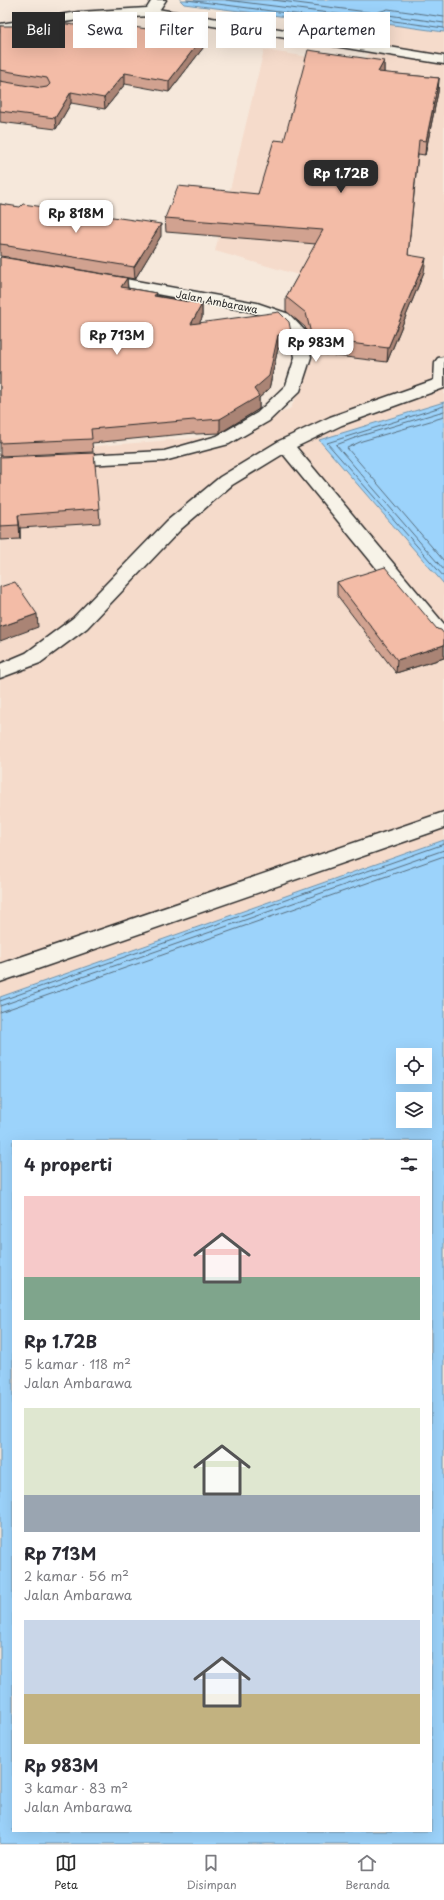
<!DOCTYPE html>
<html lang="id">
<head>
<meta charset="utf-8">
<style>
	:root { --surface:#fff; --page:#f2f2f3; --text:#2b2b33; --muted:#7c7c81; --line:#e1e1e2; --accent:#2b2b2b }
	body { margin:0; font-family:"Playpen Sans",sans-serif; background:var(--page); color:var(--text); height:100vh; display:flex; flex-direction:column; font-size:15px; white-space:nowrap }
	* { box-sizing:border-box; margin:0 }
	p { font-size:13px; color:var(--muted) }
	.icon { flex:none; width:22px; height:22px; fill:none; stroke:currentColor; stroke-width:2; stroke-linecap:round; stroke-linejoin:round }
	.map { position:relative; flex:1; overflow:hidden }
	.side { position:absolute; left:12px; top:1140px; width:420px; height:692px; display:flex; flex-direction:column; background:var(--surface); border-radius:0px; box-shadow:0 4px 16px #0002 }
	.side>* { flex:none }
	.banner { position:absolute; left:12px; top:12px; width:420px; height:36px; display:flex; gap:8px }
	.controls { position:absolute; left:396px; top:1048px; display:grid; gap:8px }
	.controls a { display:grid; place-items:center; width:36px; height:36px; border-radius:0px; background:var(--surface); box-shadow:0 4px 16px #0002; font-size:20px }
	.price { position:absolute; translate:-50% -34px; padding:0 9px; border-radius:8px; background:#fff; color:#222; font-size:13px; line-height:26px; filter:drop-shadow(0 1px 2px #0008) }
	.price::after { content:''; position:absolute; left:50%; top:24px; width:12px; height:9px; margin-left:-6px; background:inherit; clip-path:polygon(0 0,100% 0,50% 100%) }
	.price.active { background:var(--accent); color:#fff }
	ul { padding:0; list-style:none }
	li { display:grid; align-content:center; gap:8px; height:212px; padding:0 12px }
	li span { display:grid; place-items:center; height:124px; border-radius:0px; color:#555 }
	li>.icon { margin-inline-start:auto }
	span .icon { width:72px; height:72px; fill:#fffc; stroke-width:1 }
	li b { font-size:17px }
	h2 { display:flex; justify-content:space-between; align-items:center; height:48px; padding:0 12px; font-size:17px }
	.pill { padding:0 14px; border-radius:0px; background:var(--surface); box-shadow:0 4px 16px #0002; font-size:14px; line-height:36px }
	.pill.active { background:var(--accent); color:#fff }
	.tab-bar { display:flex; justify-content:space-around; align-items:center; height:56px; border-top:1px solid var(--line); background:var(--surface); font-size:11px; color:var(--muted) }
	.tab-bar a { display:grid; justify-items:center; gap:2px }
	.tab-bar .active { color:var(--accent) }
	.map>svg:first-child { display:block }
	.built { fill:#f5dbcb }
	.water { fill:#9cd3fb; stroke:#6f90a8; fill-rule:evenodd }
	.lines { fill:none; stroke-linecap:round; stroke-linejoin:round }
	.shore { stroke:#586e7e; stroke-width:1 }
	.service-casing { stroke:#2b2b2b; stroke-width:3 }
	.minor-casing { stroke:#2b2b2b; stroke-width:3 }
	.tertiary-casing { stroke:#2b2b2b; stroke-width:3 }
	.service { fill:#f7f3e8; fill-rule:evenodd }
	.minor { fill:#f7f3e8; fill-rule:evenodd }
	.tertiary { fill:#f7f3e8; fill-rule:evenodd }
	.wall { fill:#d1a290; stroke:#2b2b2b }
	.shaded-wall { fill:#aa8475; stroke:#2b2b2b }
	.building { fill:#f3bca7; stroke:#2b2b2b }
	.labels { text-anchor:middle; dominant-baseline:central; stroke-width:3; stroke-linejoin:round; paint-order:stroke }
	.far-street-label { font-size:10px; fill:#2b2b2b; stroke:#f7f3e8 }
</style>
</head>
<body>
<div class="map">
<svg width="444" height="1844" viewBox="0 0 444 1844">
	<rect width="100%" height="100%" fill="#f6e8db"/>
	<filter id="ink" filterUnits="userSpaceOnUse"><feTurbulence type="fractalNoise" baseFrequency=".025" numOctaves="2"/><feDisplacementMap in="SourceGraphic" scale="8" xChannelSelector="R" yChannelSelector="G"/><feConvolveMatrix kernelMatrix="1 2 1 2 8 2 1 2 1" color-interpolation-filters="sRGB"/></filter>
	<g filter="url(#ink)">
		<polygon class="built" points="386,24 444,32 444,402 319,440 444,584 444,840 0,997 0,454 233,435 291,408 344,288 215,251 264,50 361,65"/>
		<g class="water">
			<polygon points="180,0 444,0 444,32 386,24 383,29 184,4"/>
			<polygon points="444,402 444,584 319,440"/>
			<path d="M444,840V1844H0V997ZM403,1055H425V1077H403ZM403,1099H425V1121H403ZM13,1141H431V1831H13Z"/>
		</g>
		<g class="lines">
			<g class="shore">
				<polyline points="187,0 379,25 387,20 444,28"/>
				<polyline points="226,0 377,19 388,15 444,23"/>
				<polyline points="273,0 375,13 388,9 444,17"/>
				<polyline points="444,406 327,443 444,577"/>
				<polyline points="444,411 360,436 336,445 444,570"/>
				<polyline points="444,417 362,441 347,448 444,561"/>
				<polyline points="0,1001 444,844"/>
				<polyline points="0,1006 444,850"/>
				<polyline points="0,1012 444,856"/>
			</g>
			<defs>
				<g id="service">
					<polygon points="151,8 444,56 444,64 146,15 144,12 146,9"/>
					<polygon points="444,357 444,388 342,425 296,447 444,624 444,643 437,642 283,454 232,485 181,529 87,628 40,663 0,678 0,664 26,653 73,618 167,521 220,477 279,441 330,417 434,380 435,362 438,358"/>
					<polygon points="444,812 444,828 0,982 0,964"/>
				</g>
				<polygon id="minor" points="98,274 257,303 289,314 306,332 311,357 300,391 269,421 229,444 164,461 65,466 59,465 56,461 59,457 65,456 164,451 217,436 257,413 286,385 295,357 290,334 277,322 253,312 92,282 90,279 92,276"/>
				<polygon id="tertiary" points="152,0 166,0 156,15 151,16 78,20 0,32 0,24 78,12 147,8"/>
			</defs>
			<use href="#service" class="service-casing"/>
			<use href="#minor" class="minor-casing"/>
			<use href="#tertiary" class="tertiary-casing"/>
			<use href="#service" class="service"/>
			<use href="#minor" class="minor"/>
			<use href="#tertiary" class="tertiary"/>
		</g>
		<g class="wall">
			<polygon points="0,26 203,48 169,92 125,84 105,109 71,103 56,129 0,122"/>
			<polygon points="384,61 384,73 439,78 438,92 425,155 418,154 408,255 424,272 387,362 312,353 305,327 286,311 286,297 316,244 166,232 165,218 258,194 284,141"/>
			<polygon points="0,204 161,236 135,279 9,258 8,257 0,256"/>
			<polygon points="0,258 127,278 128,288 156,293 156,296 202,304 202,318 199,323 292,337 292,350 278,348 269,389 259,398 259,409 220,433 196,434 194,433 92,443 93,452 0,456"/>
			<polygon points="0,457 99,509 100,523 20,528 20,539 0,540"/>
			<polygon points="337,582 437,629 444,634 444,658 396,673 337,595"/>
		</g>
		<g class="shaded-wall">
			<polygon points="203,37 203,48 169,92 169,81"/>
			<polygon points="384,61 384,75 378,72"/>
			<polygon points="125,73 125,84 105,109 104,98"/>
			<polygon points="439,78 438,92 425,155 426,141"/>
			<polygon points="71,92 71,103 56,129 55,118"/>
			<polygon points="161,224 161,236 135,279 134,267"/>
			<polygon points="426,258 424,272 387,362 388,348"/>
			<polygon points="127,278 128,291 121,287"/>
			<polygon points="202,304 202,318 192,337 191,324"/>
			<polygon points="278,335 278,348 269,389 259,398 259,409 220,433 220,419 254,389"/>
			<polygon points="18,515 20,528 20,539 19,525"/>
			<polygon points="37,614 38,627 0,641 0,627"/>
			<polygon points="444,645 444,658 396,673 397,660"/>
		</g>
		<g class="building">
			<polygon points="35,20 122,31 126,26 203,37 169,81 125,73 104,98 71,92 55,118 0,111 0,81 41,88 47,87 50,84 47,78 0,70 0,26 33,26"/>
			<polygon points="308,50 384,61 378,72 439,78 426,141 419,140 408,255 426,258 388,348 312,338 306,313 286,297 323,230 165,218 178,186 258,194 274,140 284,141"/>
			<polygon points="0,204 20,207 23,204 161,224 134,267 8,246 8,245 0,244"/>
			<polygon points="1,257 127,278 121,287 156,293 154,296 202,304 191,324 279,312 289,322 292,337 278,335 269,376 254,389 259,396 220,419 196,421 194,420 91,429 92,439 0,443 0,258"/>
			<polygon points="94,453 99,509 18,515 19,525 0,526 0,457"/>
			<polygon points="385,567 437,629 441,630 444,634 444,645 397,660 337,582"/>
			<polygon points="15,582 37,614 0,627 0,587"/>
		</g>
	</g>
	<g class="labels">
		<g class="far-street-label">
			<text transform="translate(217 301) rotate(11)">Jalan Ambarawa</text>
		</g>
	</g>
</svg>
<div class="controls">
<a><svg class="icon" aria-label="locate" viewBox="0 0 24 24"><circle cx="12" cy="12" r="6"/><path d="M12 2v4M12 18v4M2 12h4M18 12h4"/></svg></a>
<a><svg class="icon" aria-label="layers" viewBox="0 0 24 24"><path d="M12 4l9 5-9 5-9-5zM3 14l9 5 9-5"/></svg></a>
</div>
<b class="price active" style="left:341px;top:194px">Rp 1.72B</b>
<b class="price" style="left:76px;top:234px">Rp 818M</b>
<b class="price" style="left:117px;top:356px">Rp 713M</b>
<b class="price" style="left:316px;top:363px">Rp 983M</b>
<div class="banner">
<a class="pill active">Beli</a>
<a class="pill">Sewa</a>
<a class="pill">Filter</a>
<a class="pill">Baru</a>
<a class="pill">Apartemen</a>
</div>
<section class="side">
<h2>4 properti<svg class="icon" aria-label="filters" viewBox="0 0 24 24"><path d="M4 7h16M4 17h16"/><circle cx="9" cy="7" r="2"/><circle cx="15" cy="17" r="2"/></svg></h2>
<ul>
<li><span style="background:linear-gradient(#f6c9c9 65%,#7fa58c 0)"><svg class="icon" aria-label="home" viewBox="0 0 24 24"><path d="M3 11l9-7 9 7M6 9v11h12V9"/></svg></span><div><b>Rp 1.72B</b><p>5 kamar · 118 m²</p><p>Jalan Ambarawa</p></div></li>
<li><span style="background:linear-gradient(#dfe7d0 70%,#9aa5b1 0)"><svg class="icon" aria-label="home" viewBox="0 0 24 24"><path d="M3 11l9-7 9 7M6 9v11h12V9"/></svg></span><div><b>Rp 713M</b><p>2 kamar · 56 m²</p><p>Jalan Ambarawa</p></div></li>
<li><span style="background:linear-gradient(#c9d6e8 60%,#c2b280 0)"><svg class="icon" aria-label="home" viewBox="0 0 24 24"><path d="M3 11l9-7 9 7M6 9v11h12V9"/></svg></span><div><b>Rp 983M</b><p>3 kamar · 83 m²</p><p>Jalan Ambarawa</p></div></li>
</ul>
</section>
</div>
<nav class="tab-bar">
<a class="active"><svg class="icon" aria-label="map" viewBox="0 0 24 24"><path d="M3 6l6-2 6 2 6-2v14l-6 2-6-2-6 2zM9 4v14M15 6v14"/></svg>Peta</a>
<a><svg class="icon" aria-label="saved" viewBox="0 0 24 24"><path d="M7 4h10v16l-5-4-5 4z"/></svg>Disimpan</a>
<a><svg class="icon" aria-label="home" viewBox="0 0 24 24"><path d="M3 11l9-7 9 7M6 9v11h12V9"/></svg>Beranda</a>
</nav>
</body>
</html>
